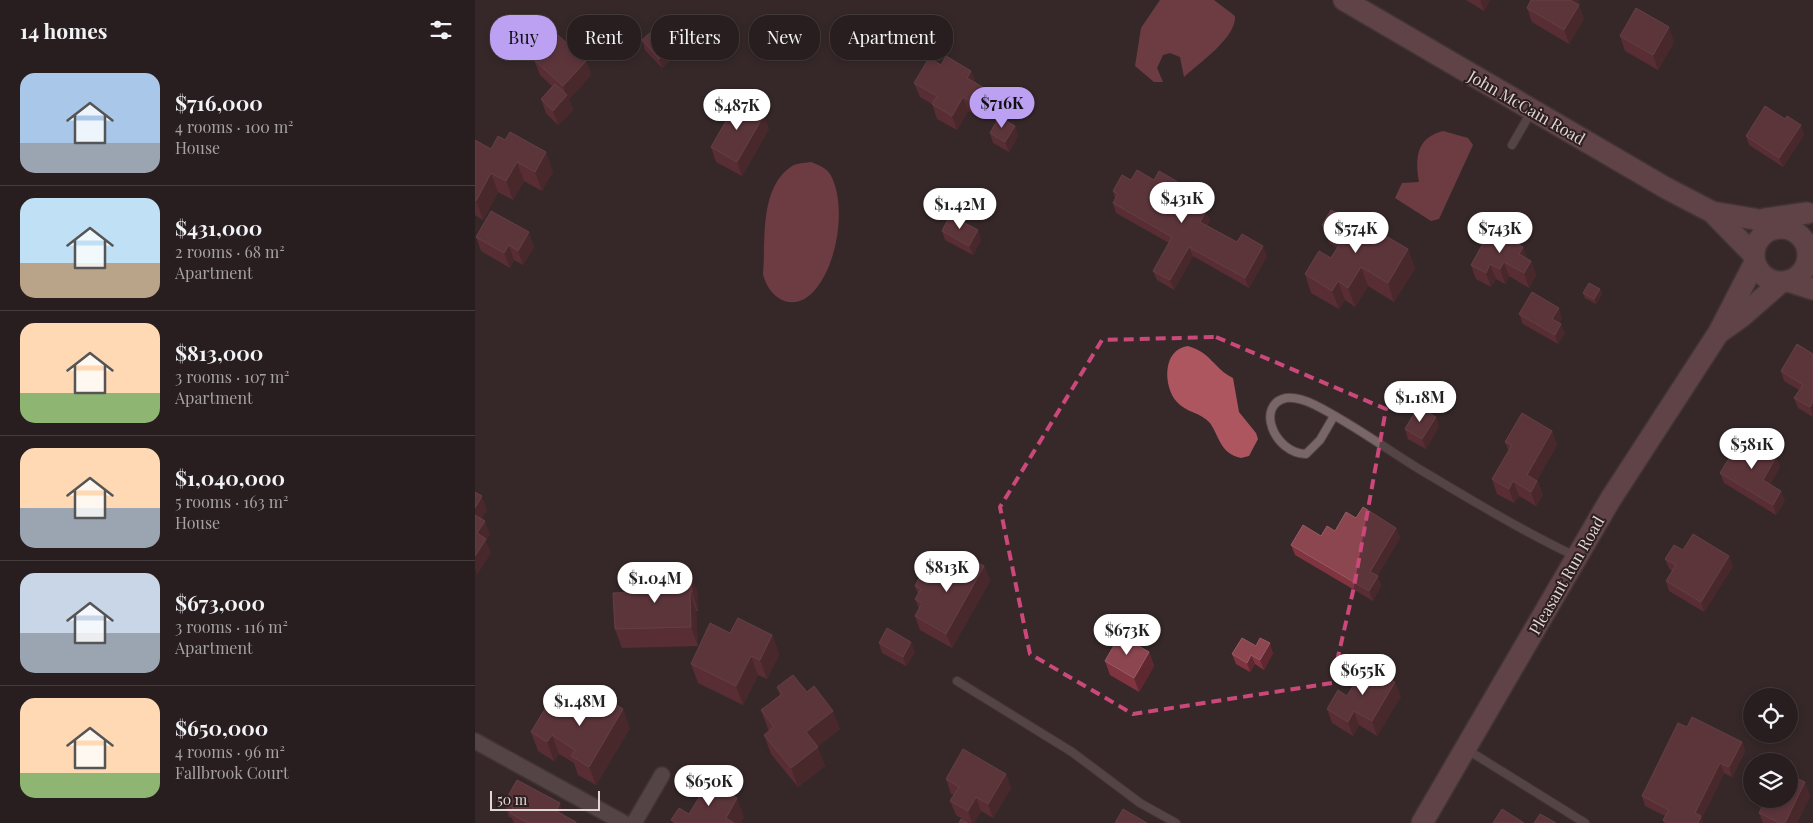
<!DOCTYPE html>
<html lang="en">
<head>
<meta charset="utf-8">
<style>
	:root { --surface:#291e1f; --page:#312728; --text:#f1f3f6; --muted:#a5a2a4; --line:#453c3d; --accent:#bca0f2 }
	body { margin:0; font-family:"Playfair Display",serif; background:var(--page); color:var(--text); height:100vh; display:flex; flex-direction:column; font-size:19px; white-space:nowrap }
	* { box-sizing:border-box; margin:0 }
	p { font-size:16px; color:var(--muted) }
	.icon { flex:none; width:28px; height:28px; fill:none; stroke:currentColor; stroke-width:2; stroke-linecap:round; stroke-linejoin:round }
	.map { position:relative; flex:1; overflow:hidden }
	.side { display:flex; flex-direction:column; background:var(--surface); width:475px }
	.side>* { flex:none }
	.banner { position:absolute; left:15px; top:15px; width:475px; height:45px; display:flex; gap:10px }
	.buttons { position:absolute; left:1268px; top:688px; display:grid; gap:10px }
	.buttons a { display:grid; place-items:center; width:55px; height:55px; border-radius:50%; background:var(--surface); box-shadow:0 2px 8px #0003,0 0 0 1px var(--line); font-size:25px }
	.scale { position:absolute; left:15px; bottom:12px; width:110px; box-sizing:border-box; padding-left:5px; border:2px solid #e1d7d7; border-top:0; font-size:14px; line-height:18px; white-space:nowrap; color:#e1d7d7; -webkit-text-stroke:4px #2d1e1f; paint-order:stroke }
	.price { position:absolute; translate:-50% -42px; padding:0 11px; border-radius:18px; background:#fff; color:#222; font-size:16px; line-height:32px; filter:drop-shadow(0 1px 2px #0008) }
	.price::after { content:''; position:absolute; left:50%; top:30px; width:15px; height:11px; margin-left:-8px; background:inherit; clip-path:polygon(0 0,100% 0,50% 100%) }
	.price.on { background:var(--accent); color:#111 }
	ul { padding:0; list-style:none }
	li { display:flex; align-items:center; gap:15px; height:125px; padding:0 20px }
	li+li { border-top:1px solid var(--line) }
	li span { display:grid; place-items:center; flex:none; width:140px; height:100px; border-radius:15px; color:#555 }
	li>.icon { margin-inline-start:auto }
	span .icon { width:60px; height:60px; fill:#fffc; stroke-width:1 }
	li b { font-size:21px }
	h2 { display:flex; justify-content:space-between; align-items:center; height:60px; padding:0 20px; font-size:21px }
	.chip { padding:0 18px; border-radius:20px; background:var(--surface); box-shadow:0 2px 8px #0003,0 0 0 1px var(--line); font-size:18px; line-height:45px }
	.chip.on { background:var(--accent); color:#111 }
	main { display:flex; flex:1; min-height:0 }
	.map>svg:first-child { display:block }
	.water { fill:#ad565f }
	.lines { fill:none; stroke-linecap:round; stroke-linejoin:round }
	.service-casing { stroke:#514444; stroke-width:10 }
	.minor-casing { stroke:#514444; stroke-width:18 }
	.secondary-casing { stroke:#514444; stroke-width:24 }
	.service { stroke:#796768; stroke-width:8 }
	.minor { stroke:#796768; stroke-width:15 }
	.secondary { stroke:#906468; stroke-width:21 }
	.wall { fill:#80343f }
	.shaded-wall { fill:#5f2830 }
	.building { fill:#8b4650; stroke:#985c65 }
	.marked { fill:none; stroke:#ca487a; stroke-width:4; stroke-dasharray:10 6; stroke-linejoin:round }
	.labels { text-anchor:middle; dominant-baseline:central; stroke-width:4; stroke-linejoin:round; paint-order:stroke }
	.street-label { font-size:16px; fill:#e1d7d7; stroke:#2d1e1f }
</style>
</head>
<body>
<main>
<section class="side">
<h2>14 homes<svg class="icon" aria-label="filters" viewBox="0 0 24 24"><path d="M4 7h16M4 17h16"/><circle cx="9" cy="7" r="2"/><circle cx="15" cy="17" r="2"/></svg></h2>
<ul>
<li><span style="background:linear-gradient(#a9c7e8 70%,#9aa5b1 0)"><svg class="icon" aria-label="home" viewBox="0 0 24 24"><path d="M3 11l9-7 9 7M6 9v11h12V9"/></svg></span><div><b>$716,000</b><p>4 rooms · 100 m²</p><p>House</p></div></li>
<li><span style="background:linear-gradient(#bfe0f5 65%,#b9a48a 0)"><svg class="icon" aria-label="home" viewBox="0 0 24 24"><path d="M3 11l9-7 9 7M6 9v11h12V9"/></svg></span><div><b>$431,000</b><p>2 rooms · 68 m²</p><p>Apartment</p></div></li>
<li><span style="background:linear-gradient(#ffd9b3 70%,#8fb573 0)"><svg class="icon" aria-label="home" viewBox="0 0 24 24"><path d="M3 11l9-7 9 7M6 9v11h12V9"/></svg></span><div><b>$813,000</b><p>3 rooms · 107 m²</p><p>Apartment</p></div></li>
<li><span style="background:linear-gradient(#ffd9b3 60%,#9aa5b1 0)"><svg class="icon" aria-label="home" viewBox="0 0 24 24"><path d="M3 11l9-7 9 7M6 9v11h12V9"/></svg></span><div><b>$1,040,000</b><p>5 rooms · 163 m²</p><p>House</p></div></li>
<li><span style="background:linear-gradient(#c9d6e8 60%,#9aa5b1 0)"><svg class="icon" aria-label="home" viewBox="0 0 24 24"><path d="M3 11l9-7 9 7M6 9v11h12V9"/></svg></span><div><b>$673,000</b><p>3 rooms · 116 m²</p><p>Apartment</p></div></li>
<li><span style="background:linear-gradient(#ffd9b3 75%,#8fb573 0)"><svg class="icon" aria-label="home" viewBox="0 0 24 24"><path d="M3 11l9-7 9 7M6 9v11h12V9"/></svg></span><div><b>$650,000</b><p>4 rooms · 96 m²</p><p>Fallbrook Court</p></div></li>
</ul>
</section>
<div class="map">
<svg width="1338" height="823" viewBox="0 0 1338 823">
	<rect width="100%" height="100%" fill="#372829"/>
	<g class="water">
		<path d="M685,0H739L760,16C762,37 724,63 709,77L705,57L695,53L688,55L682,68L688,82H679L660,66L666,28Z"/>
		<path d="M968,131L993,138L998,145L964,219L956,221L920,198L927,183L944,182C940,158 941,138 968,131Z"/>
		<path d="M336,162C343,165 350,167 355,174C373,205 362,270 336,294C315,313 293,296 288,274C291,239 284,188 317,166C322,163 330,163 336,162Z"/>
		<path d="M713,346C737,353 738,368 758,378L764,412L781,433L783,439L774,456L766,458C745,453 745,438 735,423C727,413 710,412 702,402C688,387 687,349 713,346Z"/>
	</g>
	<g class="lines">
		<defs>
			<g id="service">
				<polyline points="1037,145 1056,112"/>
				<path d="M859,416L845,440L831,454C799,453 780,405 811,398C820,397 832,401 840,405C876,423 910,448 944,469C995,499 1047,531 1100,556"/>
				<polyline points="482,681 597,752 665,803 701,823"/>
				<polyline points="991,749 1110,823"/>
			</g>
			<g id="minor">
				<polyline points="0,741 149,823"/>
				<polyline points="159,823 187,775"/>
			</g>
			<g id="secondary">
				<polyline points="869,0 1191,188 1237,212 1278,254"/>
				<polyline points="1237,212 1279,219 1303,228"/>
				<polyline points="1290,219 1332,213"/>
				<circle cx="1306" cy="255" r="27"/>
				<polyline points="1313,281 1338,289"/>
				<polyline points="1245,332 1266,317 1305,283"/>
				<polyline points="947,823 1135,500 1244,332 1279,264"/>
			</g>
		</defs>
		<use href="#service" class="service-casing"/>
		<use href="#minor" class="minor-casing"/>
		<use href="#secondary" class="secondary-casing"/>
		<use href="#service" class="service"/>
		<use href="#minor" class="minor"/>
		<use href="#secondary" class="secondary"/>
	</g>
	<g class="wall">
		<polygon points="991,0 1015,0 1009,11"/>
		<polygon points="1105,4 1104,6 1109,19 1094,44 1057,22 1052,8"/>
		<polygon points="1145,36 1199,42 1183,70 1150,51"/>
		<polygon points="167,40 198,58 187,68 170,50"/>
		<polygon points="59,60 111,61 116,75 94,99 98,110 83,125 71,113 66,99 77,86 65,75"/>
		<polygon points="466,65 496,71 501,84 516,104 507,119 493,111 482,130 462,119 457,104 445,97 439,83"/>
		<polygon points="540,126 543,136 534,152 518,143 515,133"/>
		<polygon points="294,129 267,176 241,162 236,147"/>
		<polygon points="1329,135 1308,167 1274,145 1271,136"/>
		<polygon points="0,140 16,149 78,171 67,191 49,181 38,200 23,192 8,220 0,215"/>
		<polygon points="656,180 679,180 724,202 722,205 735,220 732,226 762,242 792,256 774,288 718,256 699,290 682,280 678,271 694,243 641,213 638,203 640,199 638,191"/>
		<polygon points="847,225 940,268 919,302 893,286 880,307 870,300 864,309 836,293 830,274 856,258 862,248 854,243"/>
		<polygon points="467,231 506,240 498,255 470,240"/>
		<polygon points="1,237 59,247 48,265 39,260 35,268 6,251"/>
		<polygon points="1052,259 1056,261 1061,275 1054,288 1034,276 1030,284 1021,279 1016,287 1001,279 996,265"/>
		<polygon points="1125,289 1127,294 1121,304 1110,298 1108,293"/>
		<polygon points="1044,314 1087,318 1084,323 1090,333 1083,344 1048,324"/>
		<polygon points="1338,354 1338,417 1323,408 1319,398 1324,390 1309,381 1306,371"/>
		<polygon points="964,426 951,449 933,439 930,429"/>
		<polygon points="1077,431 1082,445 1062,480 1068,495 1061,506 1044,496 1039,503 1022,494 1017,479 1034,451 1030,442"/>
		<polygon points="1301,457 1305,467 1295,484 1310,501 1301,515 1249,483 1245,473"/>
		<polygon points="881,518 921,528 925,538 902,576 903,576 906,586 898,601 820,555 816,545 860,531"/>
		<polygon points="1208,550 1258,566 1229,612 1194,591 1191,581 1197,571 1194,568 1190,559"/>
		<polygon points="509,566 515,581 477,648 445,630 440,616 444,609 440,599 443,594 440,586 466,583"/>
		<polygon points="164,576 223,593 223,611 221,611 223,646 147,648 140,629 165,592"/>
		<polygon points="255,633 297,635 304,654 292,679 283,675 268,705 223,683 216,664"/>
		<polygon points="404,643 440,652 431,666 407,653"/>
		<polygon points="781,646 798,653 789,670 780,664 775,672 761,664 757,654"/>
		<polygon points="674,652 679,666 664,692 635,675 630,661"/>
		<polygon points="302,687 332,692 365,729 342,747 350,766 323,787 296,754 289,735 294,731 293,729 286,710 305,695"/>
		<polygon points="872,696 926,696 902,736 884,725 878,736 857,723 852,709"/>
		<polygon points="80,713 108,717 155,728 121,785 103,775 99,763 84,754 79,761 63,751 56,732"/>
		<polygon points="1212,727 1267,742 1270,751 1257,777 1249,773 1227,818 1228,823 1189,823 1188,820 1190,816 1170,806 1167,796"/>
		<polygon points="531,774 536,788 518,818 506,811 499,823 494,823 481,815 475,801 479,795 476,794 471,779"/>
		<polygon points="1335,796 1322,823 1288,823 1284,813"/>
		<polygon points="29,803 89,816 101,823 39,823 37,818 34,817"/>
	</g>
	<g class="shaded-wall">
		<polygon points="1005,0 1015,0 1009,11"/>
		<polygon points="1095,0 1104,0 1105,4 1104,6 1109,19 1094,44 1089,30"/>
		<polygon points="1194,27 1199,42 1183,70 1178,55"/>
		<polygon points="195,49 198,58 187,68 184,59"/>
		<polygon points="111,61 116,75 94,99 98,110 83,125 78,111 91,96 88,86"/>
		<polygon points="496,71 502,85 492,78"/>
		<polygon points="511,89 516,104 507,119 502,105"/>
		<polygon points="488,97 493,111 482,130 477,116"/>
		<polygon points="289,115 294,129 267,176 262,162"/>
		<polygon points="1326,125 1329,135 1308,167 1304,158"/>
		<polygon points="540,126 543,136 534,152 530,142"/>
		<polygon points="71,152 78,171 67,191 60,172"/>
		<polygon points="42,162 49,181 38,200 31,181"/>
		<polygon points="16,173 23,192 8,220 1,201"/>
		<polygon points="720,192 724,202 718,211 715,201"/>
		<polygon points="731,211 735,220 729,231 725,222"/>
		<polygon points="503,230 506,240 498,255 494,246"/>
		<polygon points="54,232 59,247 48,265 43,251"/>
		<polygon points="34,245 39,260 35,268 29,253"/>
		<polygon points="788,246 792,256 774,288 770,278"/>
		<polygon points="714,247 718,256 699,290 695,280"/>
		<polygon points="1048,247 1053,261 1044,254"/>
		<polygon points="933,249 940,268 919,302 913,283"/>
		<polygon points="1056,261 1061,275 1054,288 1049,273"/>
		<polygon points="1029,262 1034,276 1030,284 1025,269"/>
		<polygon points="1015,264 1021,279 1016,287 1011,273"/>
		<polygon points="886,267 893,286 880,307 873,288"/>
		<polygon points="863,281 870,300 864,309 857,291"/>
		<polygon points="1125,289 1127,294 1121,304 1119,299"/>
		<polygon points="1084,308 1087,318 1081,329 1077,319"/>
		<polygon points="1086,324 1090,333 1083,344 1080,335"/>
		<polygon points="1338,402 1338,417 1335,407"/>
		<polygon points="961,417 964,426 951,449 947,439"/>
		<polygon points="1077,431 1082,445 1057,489 1052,475"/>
		<polygon points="1301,457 1305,467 1291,490 1288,480"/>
		<polygon points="1038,481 1044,496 1039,503 1034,489"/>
		<polygon points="1062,481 1068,495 1061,506 1056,492"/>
		<polygon points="1306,491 1310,501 1301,515 1298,505"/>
		<polygon points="7,496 12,510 2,527 0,522 0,508"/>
		<polygon points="10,521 15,535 11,541 16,553 2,575 0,569 0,556 2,533"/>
		<polygon points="921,528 925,538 898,582 895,572"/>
		<polygon points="1254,556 1258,566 1229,612 1226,602"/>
		<polygon points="509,566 515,581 477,648 471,634"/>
		<polygon points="216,575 223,593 223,611 217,592"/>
		<polygon points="903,576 906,586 898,601 894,591"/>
		<polygon points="215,592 221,611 223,646 216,627"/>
		<polygon points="297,635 304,654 292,679 285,660"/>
		<polygon points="436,642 440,652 431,666 428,657"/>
		<polygon points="795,643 798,653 789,670 785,660"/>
		<polygon points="674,652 679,666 664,692 659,678"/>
		<polygon points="776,655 780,664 775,672 772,663"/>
		<polygon points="276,656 283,675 268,705 261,686"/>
		<polygon points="920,682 926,696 902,736 897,721"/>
		<polygon points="148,709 155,728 121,785 114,767"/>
		<polygon points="358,711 365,729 337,751 331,732"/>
		<polygon points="879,711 884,725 878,736 873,722"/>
		<polygon points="77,735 84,754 79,761 72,742"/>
		<polygon points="1267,742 1270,751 1257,777 1254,767"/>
		<polygon points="343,747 350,766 323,787 316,768"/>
		<polygon points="1245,763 1249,773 1227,818 1228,823 1223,823 1220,813"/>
		<polygon points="531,774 536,788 518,818 513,804"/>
		<polygon points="1330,782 1335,796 1322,823 1310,823"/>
		<polygon points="501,797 506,811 499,823 497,823 493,811"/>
		<polygon points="262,798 269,817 266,823 253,823 251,818"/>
		<polygon points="85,803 90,818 81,811"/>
	</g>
	<g class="building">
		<polygon points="1056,0 1095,0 1104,5 1089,30 1052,8"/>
		<polygon points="1161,8 1194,27 1178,55 1145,36"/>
		<polygon points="178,30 195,49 184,59 167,40"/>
		<polygon points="83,35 111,61 88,86 59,60"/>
		<polygon points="471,56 496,71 492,78 511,89 502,105 488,97 477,116 457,104 462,96 439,83 454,58 466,65"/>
		<polygon points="80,84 92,95 78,111 66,99"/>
		<polygon points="263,100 289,115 262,162 236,147"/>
		<polygon points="1290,106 1310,119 1312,116 1326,125 1304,158 1271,136"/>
		<polygon points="524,117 540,126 530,142 515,133"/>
		<polygon points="35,132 71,152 60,172 42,162 31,181 16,173 1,201 0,200 0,140 16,149 23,136 30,140"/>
		<polygon points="662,170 679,180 684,171 720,192 715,201 731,211 725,222 762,242 767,234 788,246 770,278 714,247 695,280 678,271 697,237 638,203 643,194 638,191 647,175 656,180"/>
		<polygon points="856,210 883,225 885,221 933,249 913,283 886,267 873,288 863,281 857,291 830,274 844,251 856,258 869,237 847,225"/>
		<polygon points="16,211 54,232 43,251 34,245 29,253 1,237"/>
		<polygon points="475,215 503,230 494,246 467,231"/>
		<polygon points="1016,229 1048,247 1044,254 1056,261 1049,273 1029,262 1025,269 1015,264 1011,273 996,265"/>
		<polygon points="1114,283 1125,289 1119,299 1108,293"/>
		<polygon points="1057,292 1084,308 1077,319 1086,324 1080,335 1044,314"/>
		<polygon points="1322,344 1338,354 1338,402 1335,407 1319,398 1328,385 1306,371"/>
		<polygon points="943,407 961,417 947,439 930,429"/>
		<polygon points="1047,413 1077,431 1052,475 1062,481 1056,492 1038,481 1034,489 1017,479 1037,445 1030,442"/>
		<polygon points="1267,437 1301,457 1288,480 1306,491 1298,505 1245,473"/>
		<polygon points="0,492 7,496 0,508"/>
		<polygon points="888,507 921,528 895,572 903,576 894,591 816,545 828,525 846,536 852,526 860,531 871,512 881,518"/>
		<polygon points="0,515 10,521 2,533 11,539 0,556"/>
		<polygon points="1218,534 1254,556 1226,602 1191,581 1201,565 1190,559 1199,545 1208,550"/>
		<polygon points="484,552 509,566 471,634 440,616 447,603 440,599 446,589 440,586 447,572 466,583"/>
		<polygon points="216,575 217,592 215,592 216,627 140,629 138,593 165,592 164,576"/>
		<polygon points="263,618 297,635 285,660 276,656 261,686 216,664 235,623 255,633"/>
		<polygon points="412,628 436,642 428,657 404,643"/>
		<polygon points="645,635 674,652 659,678 630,661"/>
		<polygon points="767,638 781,646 785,638 795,643 785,660 776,655 772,663 757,654"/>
		<polygon points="891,664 920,682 897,721 879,711 873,722 852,709 863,690 872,696"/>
		<polygon points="318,675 332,692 339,686 358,711 331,732 343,747 316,768 289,735 299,727 286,710 307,694 302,687"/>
		<polygon points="122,693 148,709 114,767 96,756 100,750 77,735 72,742 56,732 71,707 80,713 86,703 108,717"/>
		<polygon points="1217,717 1267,742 1254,767 1245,763 1220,813 1226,816 1223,823 1193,823 1188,820 1194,810 1167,796 1203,723 1212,727"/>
		<polygon points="488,749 531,774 513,804 501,797 493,811 475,801 484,787 471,779"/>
		<polygon points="1314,775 1330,782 1310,823 1305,823 1284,813 1291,799 1314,799"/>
		<polygon points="42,780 85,803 81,811 101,822 101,823 53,823 35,813 38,807 29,803"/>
		<polygon points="234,781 262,798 251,818 259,823 200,823 196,820 204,808 214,814"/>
		<polygon points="648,809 672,823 640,823"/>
		<polygon points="1027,809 1049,823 1018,823"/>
		<polygon points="1065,814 1081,823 1059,823"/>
		<polygon points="486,819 493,823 484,823"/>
	</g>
	<path d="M0 0H1338V823H0ZM741,337L911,409L879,587L857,683L658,714L555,654L525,507L627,340Z" fill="#372829" fill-opacity=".55" fill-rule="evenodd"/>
	<path class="marked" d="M741,337L911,409L879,587L857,683L658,714L555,654L525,507L627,340Z"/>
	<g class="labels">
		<g class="street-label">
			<text transform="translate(1052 107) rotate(30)">John McCain Road</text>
			<text transform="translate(1091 575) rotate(-60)">Pleasant Run Road</text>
		</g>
	</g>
</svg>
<div class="buttons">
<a><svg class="icon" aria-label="locate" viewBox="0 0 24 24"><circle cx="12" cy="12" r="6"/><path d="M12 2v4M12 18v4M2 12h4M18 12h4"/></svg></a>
<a><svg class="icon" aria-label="layers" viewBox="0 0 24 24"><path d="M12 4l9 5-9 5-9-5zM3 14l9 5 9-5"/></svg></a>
</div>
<div class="scale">50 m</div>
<b class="price on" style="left:527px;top:129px">$716K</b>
<b class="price" style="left:262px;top:131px">$487K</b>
<b class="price" style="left:707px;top:224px">$431K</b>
<b class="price" style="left:485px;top:230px">$1.42M</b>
<b class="price" style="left:881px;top:254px">$574K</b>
<b class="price" style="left:1025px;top:254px">$743K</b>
<b class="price" style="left:945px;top:423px">$1.18M</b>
<b class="price" style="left:1277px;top:470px">$581K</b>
<b class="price" style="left:472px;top:593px">$813K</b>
<b class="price" style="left:180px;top:604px">$1.04M</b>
<b class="price" style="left:652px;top:656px">$673K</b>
<b class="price" style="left:888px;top:696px">$655K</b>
<b class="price" style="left:105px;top:727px">$1.48M</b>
<b class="price" style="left:234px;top:807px">$650K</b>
<div class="banner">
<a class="chip on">Buy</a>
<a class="chip">Rent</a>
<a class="chip">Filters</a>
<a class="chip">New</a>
<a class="chip">Apartment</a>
</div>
</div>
</main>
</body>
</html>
